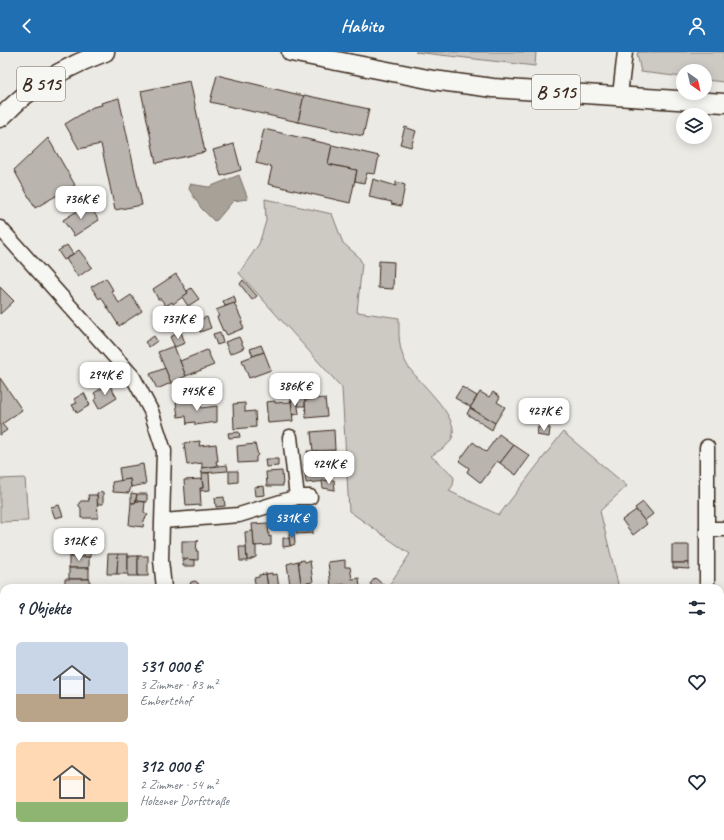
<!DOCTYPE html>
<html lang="de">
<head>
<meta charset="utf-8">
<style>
	:root { --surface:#fff; --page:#f2f2f3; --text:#1f2937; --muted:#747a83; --accent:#1f6fb2 }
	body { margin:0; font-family:Caveat,sans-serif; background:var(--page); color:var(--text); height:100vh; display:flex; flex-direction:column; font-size:15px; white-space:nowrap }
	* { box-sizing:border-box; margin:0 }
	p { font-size:13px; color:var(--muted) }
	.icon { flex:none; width:22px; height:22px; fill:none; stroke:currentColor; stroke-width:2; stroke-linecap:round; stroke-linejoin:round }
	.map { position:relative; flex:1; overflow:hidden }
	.drawer { position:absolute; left:0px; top:532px; width:724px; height:256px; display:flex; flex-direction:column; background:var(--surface); border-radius:12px 12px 0 0; box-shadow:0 2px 10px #0003 }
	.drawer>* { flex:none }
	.needle { width:26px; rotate:146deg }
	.controls { position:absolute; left:676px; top:12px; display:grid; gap:8px }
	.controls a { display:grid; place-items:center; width:36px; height:36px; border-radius:50%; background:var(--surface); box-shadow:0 2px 10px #0003; font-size:20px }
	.price { position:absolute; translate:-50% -34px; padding:0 9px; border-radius:8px; background:#fff; color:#222; font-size:13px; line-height:26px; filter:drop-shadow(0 1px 2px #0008) }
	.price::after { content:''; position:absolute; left:50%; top:24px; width:12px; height:9px; margin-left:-6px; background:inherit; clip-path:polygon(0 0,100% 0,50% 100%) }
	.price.active { background:var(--accent); color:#fff }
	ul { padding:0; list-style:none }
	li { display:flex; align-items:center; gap:12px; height:100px; padding:0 16px }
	li span { display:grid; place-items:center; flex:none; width:112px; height:80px; border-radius:6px; color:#555 }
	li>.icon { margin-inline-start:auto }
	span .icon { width:48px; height:48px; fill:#fffc; stroke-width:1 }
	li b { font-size:17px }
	h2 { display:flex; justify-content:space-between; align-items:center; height:48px; padding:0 16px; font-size:17px }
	header { display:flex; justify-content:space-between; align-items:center; height:52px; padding:0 16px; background:var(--accent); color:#fff; font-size:18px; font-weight:700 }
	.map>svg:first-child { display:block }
	.green { fill:#cdcac4; stroke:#847a71 }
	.water { fill:#a8a198; stroke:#7c7167 }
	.building { fill:#bab4ae; stroke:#3b2a1e }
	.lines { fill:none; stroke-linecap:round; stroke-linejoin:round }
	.minor-casing { stroke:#3b2a1e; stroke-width:17 }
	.major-casing { stroke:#3b2a1e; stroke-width:21 }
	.minor { stroke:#f6f6f2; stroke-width:14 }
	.major { stroke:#f6f6f2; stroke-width:18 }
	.labels { text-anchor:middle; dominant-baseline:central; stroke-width:3.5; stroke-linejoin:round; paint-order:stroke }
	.shield { fill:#f6f6f2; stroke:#73675e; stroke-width:1 }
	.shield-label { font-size:19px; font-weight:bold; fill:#3b2a1e }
</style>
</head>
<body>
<header><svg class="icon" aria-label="back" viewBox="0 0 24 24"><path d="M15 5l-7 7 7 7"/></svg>Habito<svg class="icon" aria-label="person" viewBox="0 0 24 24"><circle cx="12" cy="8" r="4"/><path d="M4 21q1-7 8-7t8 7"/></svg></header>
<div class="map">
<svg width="724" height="788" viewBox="0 0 724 788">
	<rect width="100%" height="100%" fill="#ebeae5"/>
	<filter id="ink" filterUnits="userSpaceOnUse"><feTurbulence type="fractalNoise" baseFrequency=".025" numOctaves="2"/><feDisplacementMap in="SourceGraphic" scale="8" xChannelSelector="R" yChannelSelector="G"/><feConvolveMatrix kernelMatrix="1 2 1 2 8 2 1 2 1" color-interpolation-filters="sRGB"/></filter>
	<g filter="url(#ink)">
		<g class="green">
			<polygon points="415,0 536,0 535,14"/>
			<polygon points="641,0 724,0 724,30 705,28 705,19 683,19 683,25 641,20 637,1"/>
			<path d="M265,147L332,162L343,191L358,204L362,211L357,260L399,266C399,282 398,296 406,311C415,328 462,365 452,386C449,394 438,399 431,404C439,412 449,417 454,426L453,433L449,439L499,463L563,380L627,434L600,459L619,536H387L410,502L349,459L342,336L239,221L259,192L266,169Z"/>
			<polygon points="25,426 28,469 0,470 0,427"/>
			<polygon points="4,551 4,603 0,606 0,552"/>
		</g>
		<polygon class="water" points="239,123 248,147 233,149 217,168 214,169 201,156 189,137 190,132 209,135"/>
		<g class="building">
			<polygon points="217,23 304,44 298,70 210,50"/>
			<polygon points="190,29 205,100 156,111 141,39"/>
			<polygon points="304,43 369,57 363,84 298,70"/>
			<polygon points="119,46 142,153 115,158 101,92 79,97 65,72 93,55 102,53 101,51"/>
			<polygon points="405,75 416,79 411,95 400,92"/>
			<polygon points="264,77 332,93 328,112 357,118 350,151 268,132 272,115 256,111"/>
			<polygon points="48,86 75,133 35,156 14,118"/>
			<polygon points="234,92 241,118 221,124 213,98"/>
			<polygon points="332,93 379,104 375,122 367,121 364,131 355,129 357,118 328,112"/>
			<polygon points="373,127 396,134 396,130 405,133 401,154 391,152 392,150 369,145"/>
			<polygon points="88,152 99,168 74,184 63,168"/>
			<polygon points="67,193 73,202 64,208 58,199"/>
			<polygon points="79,198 92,215 78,225 66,207"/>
			<polygon points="379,209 394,210 393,237 378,236"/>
			<polygon points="176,222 188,241 173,252 172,250 166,254 161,247 158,247 153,237"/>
			<polygon points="106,226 113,238 111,239 119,251 131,243 142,259 119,274 101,245 99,247 91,235"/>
			<polygon points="243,228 257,244 252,248 240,232"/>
			<polygon points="0,235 14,249 0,262"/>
			<polygon points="191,236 199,247 188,254 182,245 188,241 187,239"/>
			<polygon points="234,244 236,251 225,254 223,249"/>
			<polygon points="234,251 243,270 241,270 244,276 227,283 224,278 223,279 217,265 219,264 216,258"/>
			<polygon points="207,265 211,276 200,280 196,269"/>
			<polygon points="181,280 185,291 175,295 170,285"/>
			<polygon points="220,280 223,291 217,293 213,282"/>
			<polygon points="154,284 157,289 149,295 145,290"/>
			<polygon points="239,285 244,296 230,302 225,290"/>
			<polygon points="261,293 264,300 253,304 250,297"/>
			<polygon points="174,294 186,324 171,331 158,300"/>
			<polygon points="207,298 214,313 186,324 180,309"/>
			<polygon points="264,300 271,318 249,326 242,308"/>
			<polygon points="165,316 171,331 157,337 150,322"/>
			<polygon points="0,326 22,358 2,372 7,378 0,383"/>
			<polygon points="109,332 117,346 99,357 94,348 97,346 94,341"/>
			<polygon points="462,335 477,344 471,355 455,346"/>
			<polygon points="480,340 489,345 493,340 500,345 497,350 505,355 495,371 470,356"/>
			<polygon points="84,341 90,353 77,361 72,353 77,351 74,347"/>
			<polygon points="305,342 305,354 298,354 297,343"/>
			<polygon points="199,344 201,356 217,354 217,370 195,373 195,370 187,371 187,373 186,364 178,365 176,350 188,348 188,345"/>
			<polygon points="325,346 327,364 306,366 305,348"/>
			<polygon points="297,347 299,362 293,363 291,348"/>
			<polygon points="290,348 291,348 293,369 268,371 266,350 275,349 275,351 291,350"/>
			<polygon points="245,351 245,360 255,359 256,375 234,377 233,352"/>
			<polygon points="470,356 495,371 492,378 467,362"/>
			<polygon points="538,375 550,376 549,385 537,383"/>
			<polygon points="334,378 335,398 313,399 311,380"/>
			<polygon points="239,380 240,385 229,386 228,381"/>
			<polygon points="499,382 514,393 500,411 497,409 481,431 467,420 469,416 459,409 473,390 486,400"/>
			<polygon points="200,389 199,394 216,392 218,409 216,409 217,414 202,416 202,411 187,413 184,391"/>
			<polygon points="255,392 258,403 256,405 256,410 238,411 237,394"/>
			<polygon points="514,393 530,404 516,423 500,411"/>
			<polygon points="307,399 318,399 318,405 308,406"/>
			<polygon points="265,407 278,407 278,414 266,415"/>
			<polygon points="326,410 328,429 306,431 304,412"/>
			<polygon points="143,412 146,432 131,435 130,427 121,429 119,416"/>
			<polygon points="227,413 228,419 202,421 201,416"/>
			<polygon points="229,419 238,419 238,430 229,431"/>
			<polygon points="282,419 283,434 267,434 266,420"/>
			<polygon points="202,421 209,421 210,438 200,439 200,436 203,436"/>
			<polygon points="130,427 131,435 129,441 113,440 112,430"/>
			<polygon points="202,427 203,436 200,436 201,453 186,454 184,428"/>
			<polygon points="334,428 335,438 323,436 322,429"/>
			<polygon points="264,434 265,443 255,444 254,435"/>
			<polygon points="103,440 103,452 97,452 97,441"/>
			<polygon points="131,441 137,442 135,451 131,451"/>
			<polygon points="137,442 147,442 147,450 136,449"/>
			<polygon points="88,443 97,443 98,466 81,466 81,456 79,454 79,451 81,449 89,449"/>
			<polygon points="224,445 225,454 216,455 215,446"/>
			<polygon points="136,449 145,450 144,460 148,463 146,465 145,468 144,468 143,475 129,473 131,451 135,451"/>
			<polygon points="643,450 653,462 644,469 635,456"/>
			<polygon points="59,453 63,464 55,466 51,455"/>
			<polygon points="312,457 313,481 297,482 295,458"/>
			<polygon points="636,458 647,472 633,483 622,468"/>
			<polygon points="268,471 269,485 271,484 271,493 254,494 252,472"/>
			<rect x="77" y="478" width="11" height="6"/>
			<polygon points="253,479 254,494 256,494 256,505 247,509 245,480"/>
			<polygon points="289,481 294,481 295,492 290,494"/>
			<rect x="70" y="484" width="20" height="11"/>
			<polygon points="283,486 289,486 290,494 283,495"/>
			<polygon points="182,489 199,489 197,489 196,499 198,499 198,508 182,507"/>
			<rect x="672" y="493" width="17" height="18"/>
			<rect x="70" y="495" width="20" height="10"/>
			<polygon points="239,495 246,495 247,509 240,509"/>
			<polygon points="108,502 118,502 117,522 107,522"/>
			<polygon points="118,502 128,502 128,522 117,522"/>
			<rect x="128" y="504" width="10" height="20"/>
			<rect x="138" y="504" width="10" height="20"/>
			<rect x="69" y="505" width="20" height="11"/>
			<polygon points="183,507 195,508 195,514 183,514"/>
			<polygon points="304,508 305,510 310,509 313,530 301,532 298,509"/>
			<polygon points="345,508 345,515 350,515 352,527 359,526 360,536 347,536 346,532 331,534 328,510"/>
			<polygon points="298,509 301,532 290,533 287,512"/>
			<polygon points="673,511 689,511 689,517 673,516"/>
			<rect x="69" y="516" width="20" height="11"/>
			<polygon points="272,521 272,523 277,522 279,536 268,536 266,522"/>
			<polygon points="266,522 268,536 256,536 254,526 259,525 259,523"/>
			<polygon points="375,526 384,533 381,536 375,536 370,532"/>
			<polygon points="65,527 90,527 90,536 65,535"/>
			<polygon points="195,529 198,531 199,536 201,536 183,536 182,535 190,533 191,530"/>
			<rect x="720" y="668" width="4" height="11"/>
			<rect x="722" y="697" width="2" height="22"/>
			<rect x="720" y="752" width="4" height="17"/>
			<polygon points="154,784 173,784 174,786 177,784 178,788 150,787"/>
			<polygon points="236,784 246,784 249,788 230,788"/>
			<polygon points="366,784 384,784 388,788 366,788 364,786"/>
		</g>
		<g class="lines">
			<defs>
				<g id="minor">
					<polyline points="620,43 625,0"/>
					<polyline points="0,176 133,325 151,359 164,399 161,508 164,536"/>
					<polyline points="290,385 297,445"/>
					<polyline points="163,469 239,463 297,445 310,445"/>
					<polyline points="707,477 724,477"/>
					<polyline points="707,536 707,395"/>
					<polyline points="114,784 114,788"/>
					<polyline points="287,784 291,788"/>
					<polyline points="708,784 714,788"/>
					<polyline points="93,788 99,784"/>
					<polyline points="310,788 315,784"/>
					<polyline points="656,788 660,784"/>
				</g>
				<g id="major">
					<polyline points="291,0 433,28 493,36 724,51"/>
					<path d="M0,66C9,58 18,48 28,41C52,23 78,10 105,0"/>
				</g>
			</defs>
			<use href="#minor" class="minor-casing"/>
			<use href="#major" class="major-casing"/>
			<use href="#minor" class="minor"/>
			<use href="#major" class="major"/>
		</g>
	</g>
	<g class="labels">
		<g class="shield">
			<rect x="17" y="15" width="48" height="34" rx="3"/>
			<rect x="532" y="23" width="48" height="34" rx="3"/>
		</g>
		<g class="shield-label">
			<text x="41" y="32">B 515</text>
			<text x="556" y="40">B 515</text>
		</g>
	</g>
</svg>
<div class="controls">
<a><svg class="needle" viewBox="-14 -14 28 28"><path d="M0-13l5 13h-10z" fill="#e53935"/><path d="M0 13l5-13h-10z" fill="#747a83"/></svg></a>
<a><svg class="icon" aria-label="layers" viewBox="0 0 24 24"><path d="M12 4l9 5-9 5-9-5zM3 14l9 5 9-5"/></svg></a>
</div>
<b class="price" style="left:81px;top:168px">736K €</b>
<b class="price" style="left:178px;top:288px">737K €</b>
<b class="price" style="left:105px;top:344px">294K €</b>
<b class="price" style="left:295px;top:355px">386K €</b>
<b class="price" style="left:197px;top:360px">745K €</b>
<b class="price" style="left:544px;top:380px">427K €</b>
<b class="price" style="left:329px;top:433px">424K €</b>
<b class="price active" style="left:292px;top:487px">531K €</b>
<b class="price" style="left:79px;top:510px">312K €</b>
<section class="drawer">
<h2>9 Objekte<svg class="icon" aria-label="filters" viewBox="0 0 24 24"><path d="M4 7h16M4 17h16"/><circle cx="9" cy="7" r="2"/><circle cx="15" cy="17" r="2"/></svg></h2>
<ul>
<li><span style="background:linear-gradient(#c9d6e8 65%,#b9a48a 0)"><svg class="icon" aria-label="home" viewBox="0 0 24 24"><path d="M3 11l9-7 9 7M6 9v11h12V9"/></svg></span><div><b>531 000 €</b><p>3 Zimmer · 83 m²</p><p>Embertshof</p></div><svg class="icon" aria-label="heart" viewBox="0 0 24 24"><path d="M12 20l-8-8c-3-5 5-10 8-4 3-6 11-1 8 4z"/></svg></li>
<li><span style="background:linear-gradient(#ffd9b3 75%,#8fb573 0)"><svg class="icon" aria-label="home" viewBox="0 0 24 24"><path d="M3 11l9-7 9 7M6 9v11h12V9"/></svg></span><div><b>312 000 €</b><p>2 Zimmer · 54 m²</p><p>Holzener Dorfstraße</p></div><svg class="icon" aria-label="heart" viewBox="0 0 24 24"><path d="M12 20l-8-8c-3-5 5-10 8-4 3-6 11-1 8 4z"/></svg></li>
</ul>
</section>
</div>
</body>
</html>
